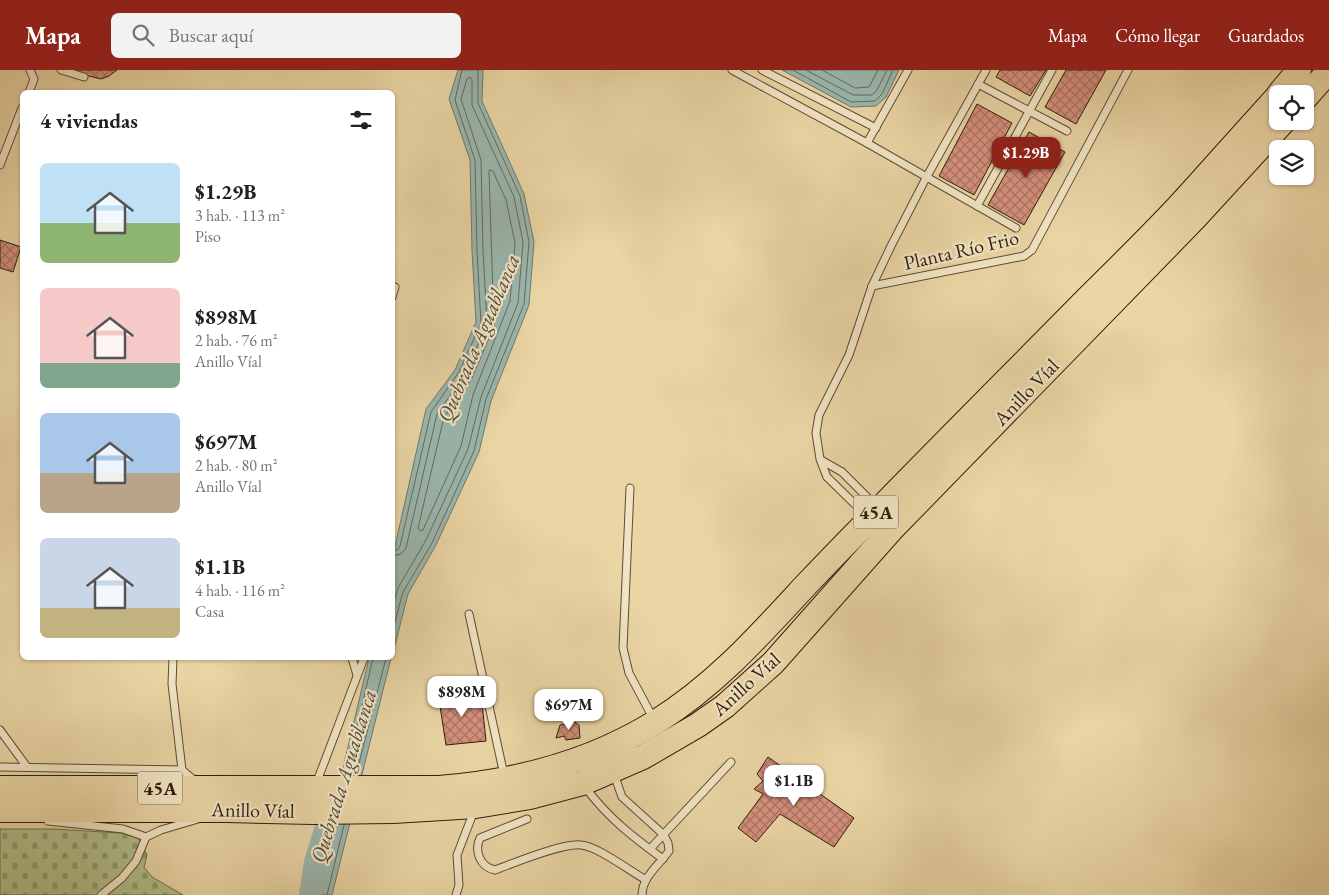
<!DOCTYPE html>
<html lang="es">
<head>
<meta charset="utf-8">
<style>
	:root { --surface:#fff; --page:#f2f2f2; --text:#202124; --muted:#757577; --accent:#8f2418 }
	body { margin:0; font-family:"EB Garamond",serif; background:var(--page); color:var(--text); height:100vh; display:flex; flex-direction:column; font-size:19px; white-space:nowrap }
	* { box-sizing:border-box; margin:0 }
	p { font-size:16px; color:var(--muted) }
	.icon { flex:none; width:28px; height:28px; fill:none; stroke:currentColor; stroke-width:2; stroke-linecap:round; stroke-linejoin:round }
	.map { position:relative; flex:1; overflow:hidden }
	.side { position:absolute; left:20px; top:20px; width:375px; height:570px; display:flex; flex-direction:column; background:var(--surface); border-radius:8px; box-shadow:0 1px 4px #0004 }
	.side>* { flex:none }
	.buttons { position:absolute; left:1269px; top:15px; display:grid; gap:10px }
	.buttons a { display:grid; place-items:center; width:45px; height:45px; border-radius:8px; background:var(--surface); box-shadow:0 1px 4px #0004; font-size:25px }
	.price { position:absolute; translate:-50% -42px; padding:0 11px; border-radius:10px; background:#fff; color:#222; font-size:16px; line-height:32px; filter:drop-shadow(0 1px 2px #0008) }
	.price::after { content:''; position:absolute; left:50%; top:30px; width:15px; height:11px; margin-left:-8px; background:inherit; clip-path:polygon(0 0,100% 0,50% 100%) }
	.price.active { background:var(--accent); color:#fff }
	ul { padding:0; list-style:none }
	li { display:flex; align-items:center; gap:15px; height:125px; padding:0 20px }
	li span { display:grid; place-items:center; flex:none; width:140px; height:100px; border-radius:8px; color:#555 }
	li>.icon { margin-inline-start:auto }
	span .icon { width:60px; height:60px; fill:#fffc; stroke-width:1 }
	li b { font-size:21px }
	h2 { display:flex; justify-content:space-between; align-items:center; height:60px; padding:0 20px; font-size:21px }
	header { display:flex; align-items:center; gap:30px; box-sizing:border-box; height:70px; padding:0 25px; background:var(--accent); color:#fff }
	header strong { font-size:24px }
	nav { display:flex; gap:28px; margin-inline-start:auto; font-size:18px }
	.search { width:350px; height:45px; background:var(--page); display:flex; align-items:center; gap:12px; box-sizing:border-box; padding:0 18px; border-radius:8px; color:var(--muted); font-size:19px }
	.map>svg:first-child { display:block }
	.cemetery { fill:url(#cemetery-stones); stroke:#706e4a }
	.water { fill:#9ab7ae; stroke:#6f796d }
	.lines { fill:none; stroke-linecap:round; stroke-linejoin:round }
	.shore { stroke:#646a5c; stroke-width:1 }
	.river { stroke:#9ab7ae; stroke-width:22 }
	.building { fill:url(#building-cross-hatch); stroke:#2f1d0b }
	.lane-casing { stroke:#5e4b32; stroke-width:9 }
	.highway-casing { stroke:#2f1d0b; stroke-width:26 }
	.lane { stroke:#f1e4c4; stroke-width:7 }
	.highway { stroke:#ead5a5; stroke-width:24 }
	.labels { text-anchor:middle; dominant-baseline:central; stroke-width:4.5; stroke-linejoin:round; paint-order:stroke }
	.shield { fill:#f1e4c4; stroke:#695942; stroke-width:1 }
	.shield-label { font-size:19px; font-weight:bold; fill:#2f1d0b }
	.street-label { font-size:20px; fill:#2f1d0b; stroke:#f1e4c4 }
	.water-label { font-size:21px; font-style:italic; fill:#4f4b3c; stroke:#f1e4c4 }
</style>
</head>
<body>
<header>
<strong>Mapa</strong>
<div class="search"><svg class="icon" aria-label="search" viewBox="0 0 24 24"><circle cx="10" cy="10" r="6"/><path d="M15 15l6 6"/></svg>Buscar aquí</div>
<nav><a>Mapa</a><a>Cómo llegar</a><a>Guardados</a></nav>
</header>
<div class="map">
<svg width="1329" height="825" viewBox="0 0 1329 825">
	<defs>
		<pattern id="cemetery-stones" width="16" height="16" patternUnits="userSpaceOnUse" patternTransform="scale(1.25)"><rect width="16" height="16" fill="#b1be8a"/><path d="M2 7V4a2 2 0 0 1 4 0v3zM10 15v-3a2 2 0 0 1 4 0v3z" fill="#909a6f"/></pattern>
		<pattern id="building-cross-hatch" width="8" height="8" patternUnits="userSpaceOnUse" patternTransform="scale(1.25)"><rect width="8" height="8" fill="#d48f7b"/><path d="M0 0l8 8M0 8l8-8" fill="none" stroke="#ac7463"/></pattern>
	</defs>
	<rect width="100%" height="100%" fill="#ead5a5"/>
	<filter id="stains"><feTurbulence type="fractalNoise" baseFrequency=".004" numOctaves="4"/><feColorMatrix values="0 0 0 0 .2 0 0 0 0 .09 0 0 0 0 .02 0 0 0 .5 -.17"/></filter>
	<radialGradient id="worn" r=".72"><stop offset=".6" stop-color="#630" stop-opacity="0"/><stop offset="1" stop-color="#630" stop-opacity=".3"/></radialGradient>
	<polygon class="cemetery" points="0,759 54,759 136,764 147,785 144,797 152,807 183,825 0,825"/>
	<g class="water">
		<polygon points="458,0 483,0 482,31 524,124 534,172 529,235 491,331 479,382 436,475 408,524 393,583 393,485 426,339 455,300 476,252 472,181 470,90 449,29"/>
		<polygon points="782,0 899,0 886,27 876,36 851,37"/>
		<polygon points="369,588 391,588 332,825 313,825"/>
	</g>
	<g class="lines">
		<g class="shore">
			<polyline points="793,0 851,32 875,31 882,24 893,0"/>
			<polyline points="806,0 853,25 872,25 877,20 887,0"/>
			<polyline points="822,0 855,18 869,17 878,0"/>
			<polygon points="490,100 493,101 506,130 515,173 510,231 473,325 461,376 423,460 420,461 418,458 444,347 472,308 494,256 489,102"/>
			<polyline points="392,480 397,480 400,476 431,342 459,302 481,253 477,181 475,90 455,30 462,0"/>
			<polyline points="392,486 401,484 406,478 437,344 465,305 487,253 483,180 481,90 461,29 467,9 470,7 472,10 472,35 514,127 523,172 518,233 481,327 468,379 426,470 398,518 392,538"/>
			<polyline points="392,563 403,522 432,473 474,381 486,329 524,234 529,172 520,126 478,33 478,0"/>
			<polyline points="346,705 373,588"/>
			<polyline points="356,705 386,588"/>
			<polyline points="318,825 335,755"/>
			<polyline points="327,825 344,755"/>
		</g>
		<polyline class="river" points="310,825 315,792 336,725"/>
	</g>
	<g class="building">
		<polygon points="65,0 117,0 109,6 101,9"/>
		<polygon points="1000,0 1046,0 1030,26 996,7"/>
		<polygon points="1066,0 1106,0 1076,54 1045,37"/>
		<polygon points="977,34 1012,53 974,125 939,106"/>
		<polygon points="1029,62 1065,82 1024,155 988,135"/>
		<polygon points="0,170 21,177 13,202 0,198"/>
		<polygon points="438,623 481,623 486,671 446,675"/>
		<polygon points="575,652 579,655 580,668 566,670 564,666 556,668 560,655"/>
		<polygon points="768,687 854,748 834,777 780,744 756,772 738,758 763,724 754,719 763,711 757,704"/>
	</g>
	<g class="lines">
		<defs>
			<g id="lane">
				<polyline points="61,0 84,7"/>
				<polyline points="732,0 867,73 1016,158"/>
				<polyline points="762,0 876,58"/>
				<polyline points="978,14 1067,61"/>
				<polyline points="29,22 34,9 30,0"/>
				<polyline points="867,73 908,0"/>
				<polyline points="0,95 22,38"/>
				<polyline points="977,136 1052,0"/>
				<polyline points="872,216 1024,186 1032,180 1128,0"/>
				<polyline points="392,227 395,217"/>
				<polyline points="821,390 842,402 877,437"/>
				<polyline points="630,418 623,578 629,603 653,648"/>
				<polyline points="868,447 827,407 820,389 816,363 819,345 849,285 872,216 891,176 926,108 986,0"/>
				<polyline points="469,544 504,705"/>
				<polyline points="173,588 172,614 182,700"/>
				<polyline points="352,588 357,605"/>
				<polyline points="0,660 27,697"/>
				<polyline points="0,697 182,700 195,711"/>
				<path d="M614,704L622,727L664,765L668,773L669,781C659,795 642,807 642,825"/>
				<polyline points="316,714 364,588"/>
				<path d="M585,717C608,748 633,767 663,789"/>
				<path d="M527,749L480,768C474,781 480,797 495,800C514,793 562,773 581,775C597,776 630,801 646,810"/>
				<polyline points="48,751 123,759 146,767"/>
				<polyline points="650,779 731,692"/>
				<polyline points="101,825 122,808 136,791 146,767 161,760 198,749"/>
				<polyline points="456,825 459,815 457,785 474,741"/>
			</g>
			<g id="highway">
				<polyline points="1279,24 1299,0"/>
				<polyline points="1305,28 1329,1"/>
				<path d="M0,718H439C515,712 590,693 656,652C715,615 757,568 804,517C826,494 848,471 870,449C940,377 1012,305 1082,234C1114,202 1146,171 1177,138C1211,101 1244,63 1278,26"/>
				<polyline points="0,740 227,740 313,742 393,741 476,736 530,727 583,713 643,687 698,655 725,636 773,593 891,460 1195,148 1284,51"/>
			</g>
		</defs>
		<use href="#lane" class="lane-casing"/>
		<use href="#highway" class="highway-casing"/>
		<use href="#lane" class="lane"/>
		<use href="#highway" class="highway"/>
	</g>
	<g class="labels">
		<g class="shield">
			<rect x="853.5" y="425.5" width="45" height="33" rx="4"/>
			<rect x="137.5" y="701.5" width="45" height="33" rx="4"/>
		</g>
		<g class="shield-label">
			<text x="876" y="442">45A</text>
			<text x="160" y="718">45A</text>
		</g>
		<g class="street-label">
			<text transform="translate(961 180) rotate(-13)">Planta Río Frio</text>
			<text transform="translate(1026 322) rotate(-46)">Anillo Víal</text>
			<text transform="translate(746 614) rotate(-42)">Anillo Víal</text>
			<text transform="translate(253 740) rotate(1)">Anillo Víal</text>
		</g>
		<g class="water-label">
			<text transform="translate(478 268) rotate(-67)">Quebrada Aguablanca</text>
			<text transform="translate(343 706) rotate(-73)">Quebrada Aguablanca</text>
		</g>
	</g>
	<rect width="100%" height="100%" filter="url(#stains)"/>
	<rect width="100%" height="100%" fill="url(#worn)"/>
</svg>
<div class="buttons">
<a><svg class="icon" aria-label="locate" viewBox="0 0 24 24"><circle cx="12" cy="12" r="6"/><path d="M12 2v4M12 18v4M2 12h4M18 12h4"/></svg></a>
<a><svg class="icon" aria-label="layers" viewBox="0 0 24 24"><path d="M12 4l9 5-9 5-9-5zM3 14l9 5 9-5"/></svg></a>
</div>
<b class="price active" style="left:1026px;top:109px">$1.29B</b>
<b class="price" style="left:462px;top:648px">$898M</b>
<b class="price" style="left:569px;top:661px">$697M</b>
<b class="price" style="left:794px;top:737px">$1.1B</b>
<section class="side">
<h2>4 viviendas<svg class="icon" aria-label="filters" viewBox="0 0 24 24"><path d="M4 7h16M4 17h16"/><circle cx="9" cy="7" r="2"/><circle cx="15" cy="17" r="2"/></svg></h2>
<ul>
<li><span style="background:linear-gradient(#bfe0f5 60%,#8fb573 0)"><svg class="icon" aria-label="home" viewBox="0 0 24 24"><path d="M3 11l9-7 9 7M6 9v11h12V9"/></svg></span><div><b>$1.29B</b><p>3 hab. · 113 m²</p><p>Piso</p></div></li>
<li><span style="background:linear-gradient(#f6c9c9 75%,#7fa58c 0)"><svg class="icon" aria-label="home" viewBox="0 0 24 24"><path d="M3 11l9-7 9 7M6 9v11h12V9"/></svg></span><div><b>$898M</b><p>2 hab. · 76 m²</p><p>Anillo Víal</p></div></li>
<li><span style="background:linear-gradient(#a9c7e8 60%,#b9a48a 0)"><svg class="icon" aria-label="home" viewBox="0 0 24 24"><path d="M3 11l9-7 9 7M6 9v11h12V9"/></svg></span><div><b>$697M</b><p>2 hab. · 80 m²</p><p>Anillo Víal</p></div></li>
<li><span style="background:linear-gradient(#c9d6e8 70%,#c2b280 0)"><svg class="icon" aria-label="home" viewBox="0 0 24 24"><path d="M3 11l9-7 9 7M6 9v11h12V9"/></svg></span><div><b>$1.1B</b><p>4 hab. · 116 m²</p><p>Casa</p></div></li>
</ul>
</section>
</div>
</body>
</html>
